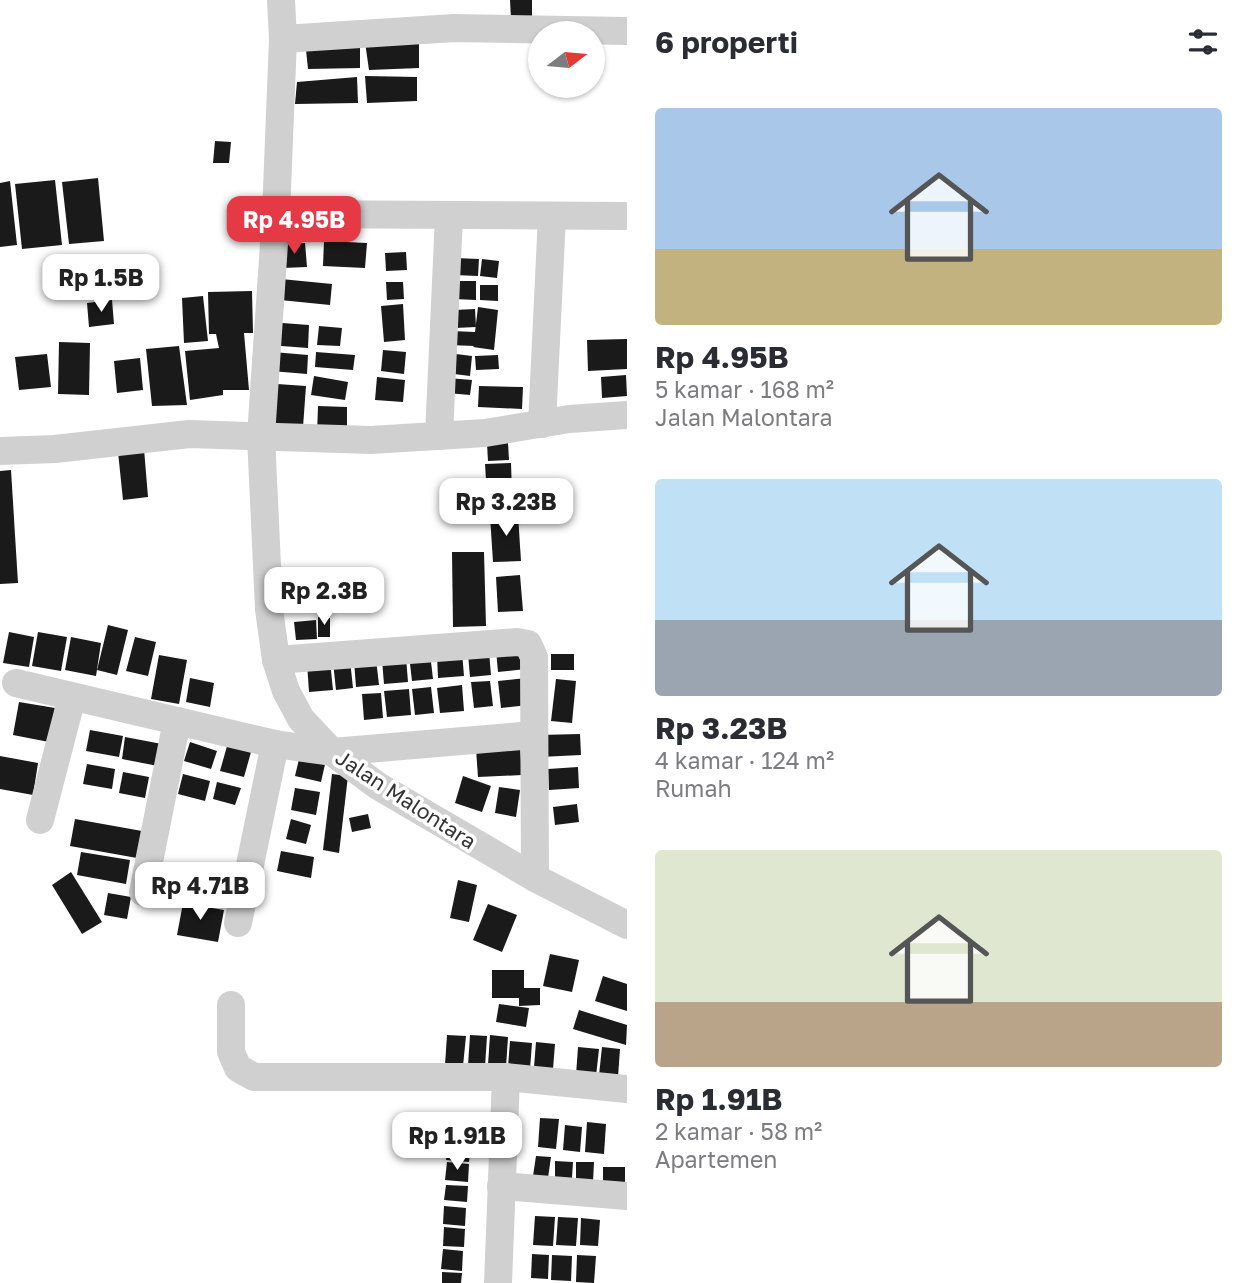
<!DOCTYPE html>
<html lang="id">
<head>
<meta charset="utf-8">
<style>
	:root { --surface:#fff; --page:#f7f7f7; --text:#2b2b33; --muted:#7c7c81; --accent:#e63946 }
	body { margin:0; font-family:"Golos Text",sans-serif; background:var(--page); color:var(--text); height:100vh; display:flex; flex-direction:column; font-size:26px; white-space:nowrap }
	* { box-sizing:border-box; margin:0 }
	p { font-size:23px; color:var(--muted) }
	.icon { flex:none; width:38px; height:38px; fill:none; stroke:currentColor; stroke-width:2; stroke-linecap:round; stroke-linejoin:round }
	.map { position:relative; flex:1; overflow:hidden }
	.details { display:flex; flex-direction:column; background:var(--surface); width:623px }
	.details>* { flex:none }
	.needle { width:46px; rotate:74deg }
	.controls { position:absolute; left:528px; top:21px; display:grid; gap:14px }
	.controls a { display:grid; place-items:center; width:77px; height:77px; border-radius:50%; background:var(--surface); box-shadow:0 2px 5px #0004; font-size:35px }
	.price { position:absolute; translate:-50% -60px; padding:0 16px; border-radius:14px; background:#fff; color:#222; font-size:23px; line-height:46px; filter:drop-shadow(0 2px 4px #0008) }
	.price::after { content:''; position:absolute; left:50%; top:42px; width:21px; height:16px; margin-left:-10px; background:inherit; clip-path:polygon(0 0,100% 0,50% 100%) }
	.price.active { background:var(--accent); color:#fff }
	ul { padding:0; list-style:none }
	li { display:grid; align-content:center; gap:14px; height:371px; padding:0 28px }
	li span { display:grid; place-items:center; height:217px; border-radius:7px; color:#555 }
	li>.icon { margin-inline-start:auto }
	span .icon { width:126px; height:126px; fill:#fffc; stroke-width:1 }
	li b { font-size:30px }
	h2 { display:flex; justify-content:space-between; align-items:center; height:84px; padding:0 28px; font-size:30px }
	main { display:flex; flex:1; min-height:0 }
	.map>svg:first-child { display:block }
	.building { fill:#1a1a1a }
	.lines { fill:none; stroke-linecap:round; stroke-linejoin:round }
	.minor { stroke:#d0d0d0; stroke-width:28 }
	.labels { text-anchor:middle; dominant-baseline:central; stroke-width:7; stroke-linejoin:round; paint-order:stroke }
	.street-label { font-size:21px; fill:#333; stroke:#fff }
</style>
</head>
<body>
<main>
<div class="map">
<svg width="627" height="1283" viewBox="0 0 627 1283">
	<rect width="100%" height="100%" fill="#fff"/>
	<g class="building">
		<polygon points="510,0 532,0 532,18 511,19"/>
		<polygon points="305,40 360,40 360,68 308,69"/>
		<polygon points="419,41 419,68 369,70 365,42"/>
		<polygon points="365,76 417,77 417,101 367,103"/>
		<polygon points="357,77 358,103 295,104 297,82"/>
		<polygon points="215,141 231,142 229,163 213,163"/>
		<polygon points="98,178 104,241 69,244 62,182"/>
		<polygon points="55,180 62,245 22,249 15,184"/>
		<polygon points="10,181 17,245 0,247 0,183"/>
		<polygon points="324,241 367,243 365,268 323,266"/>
		<polygon points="305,243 307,267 282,268 280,245"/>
		<polygon points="406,252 407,270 386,271 385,253"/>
		<polygon points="455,258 479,259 478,276 454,275"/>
		<polygon points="482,259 499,261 497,278 480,276"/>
		<polygon points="281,279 332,284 330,305 280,300"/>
		<polygon points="455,281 476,281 476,300 454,299"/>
		<polygon points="386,282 403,282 404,299 387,300"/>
		<polygon points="480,285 498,285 498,301 480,300"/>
		<polygon points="252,291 253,333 244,333 249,390 223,390 223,395 190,400 185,351 219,348 216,334 209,334 208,292"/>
		<polygon points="203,296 208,341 184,343 182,298"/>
		<polygon points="112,300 114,324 89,327 87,303"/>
		<polygon points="403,304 405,340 384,342 381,306"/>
		<polygon points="478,307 498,310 494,350 473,347 474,346 450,345 451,331 475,332"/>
		<polygon points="475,309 476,327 455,328 454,310"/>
		<polygon points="269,322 309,325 308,348 268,345"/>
		<polygon points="319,326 342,328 340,346 317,345"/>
		<polygon points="627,339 627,369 588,371 587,340"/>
		<polygon points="59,342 90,343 89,395 58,394"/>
		<polygon points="179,346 187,405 152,406 146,349"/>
		<polygon points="383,350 406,352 404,374 381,371"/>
		<polygon points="273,352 308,355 307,374 271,371"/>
		<polygon points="316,352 355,355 353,370 315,367"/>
		<polygon points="448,353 472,356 470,376 446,373"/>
		<polygon points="47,354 51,387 19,390 15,357"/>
		<polygon points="498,355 499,369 476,370 475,356"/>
		<polygon points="140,358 143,390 117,393 114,361"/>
		<polygon points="626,375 627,396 602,398 601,377"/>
		<polygon points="314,376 348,382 345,400 311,395"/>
		<polygon points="377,377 405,380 403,402 375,400"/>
		<polygon points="448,378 472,380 470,395 447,393"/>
		<polygon points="277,384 306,386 303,427 274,425"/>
		<polygon points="479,386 523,387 522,409 478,407"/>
		<polygon points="318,406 347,407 347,434 317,434"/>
		<polygon points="508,443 509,460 488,461 487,444"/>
		<polygon points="144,449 148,497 123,500 118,452"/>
		<polygon points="511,463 512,493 487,495 485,464"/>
		<polygon points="11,470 18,583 0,584 0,471"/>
		<polygon points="513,497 514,511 494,512 493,499"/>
		<polygon points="518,515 521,561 493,562 490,516"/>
		<polygon points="452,552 484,552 486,626 453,627"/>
		<polygon points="520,575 523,611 498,612 496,577"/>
		<polygon points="318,617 330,618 330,637 318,637"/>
		<polygon points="316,620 317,639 296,640 294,622"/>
		<polygon points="108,625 128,630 117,675 97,670"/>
		<polygon points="9,632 34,637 29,667 3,663"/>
		<polygon points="38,632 67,637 61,671 32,666"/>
		<polygon points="71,637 101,643 96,676 65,670"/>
		<polygon points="135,637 156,642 148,676 126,671"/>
		<polygon points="524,647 526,669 498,672 496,650"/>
		<polygon points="462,652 464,676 438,678 437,655"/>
		<polygon points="489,652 491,675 470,677 468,654"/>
		<polygon points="430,653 433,679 412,681 409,655"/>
		<rect x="551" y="654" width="23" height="16"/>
		<polygon points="159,655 187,660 179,704 151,699"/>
		<polygon points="406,657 408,682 384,684 382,660"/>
		<polygon points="376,659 379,685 356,687 354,661"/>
		<polygon points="350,660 353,688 336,690 333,662"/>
		<polygon points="330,661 333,690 309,692 307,663"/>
		<polygon points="190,678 214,683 210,707 186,702"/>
		<polygon points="526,678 528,705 501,708 498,681"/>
		<polygon points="556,679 576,681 572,723 551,721"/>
		<polygon points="490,681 493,706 474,708 471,682"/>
		<polygon points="462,685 464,711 440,713 437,688"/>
		<polygon points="431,687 434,713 415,715 412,689"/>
		<polygon points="409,689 411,715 387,717 384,691"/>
		<polygon points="381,693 383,718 364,720 362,694"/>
		<polygon points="19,702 55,708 49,742 13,735"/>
		<polygon points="90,730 123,736 119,757 86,751"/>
		<polygon points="580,734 581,755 540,757 539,735"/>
		<polygon points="125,737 162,744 158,766 122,759"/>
		<polygon points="190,742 217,751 211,769 184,761"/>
		<polygon points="227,746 251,752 244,777 220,771"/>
		<polygon points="520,746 522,775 478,777 476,749"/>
		<polygon points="300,755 326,760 321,782 295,776"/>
		<polygon points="0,756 38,763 33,795 0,789"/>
		<polygon points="87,764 115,769 112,789 83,784"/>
		<polygon points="578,767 579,788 549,790 548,769"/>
		<polygon points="123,772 149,777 145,798 119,793"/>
		<polygon points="183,774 210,781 205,801 178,794"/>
		<polygon points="332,774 348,776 339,853 323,850"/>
		<polygon points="463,776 491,786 482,812 455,803"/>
		<polygon points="217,782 241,788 235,805 213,799"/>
		<polygon points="499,787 520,790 516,817 495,813"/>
		<polygon points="295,788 320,792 316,815 291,810"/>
		<polygon points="577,804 579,822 555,825 553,807"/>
		<polygon points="368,814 371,828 352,832 349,818"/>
		<polygon points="75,819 142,831 137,858 70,846"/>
		<polygon points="291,819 311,825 306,844 286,839"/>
		<polygon points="281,851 314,857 311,878 277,871"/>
		<polygon points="81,852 130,860 126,884 77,875"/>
		<polygon points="195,863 223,866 220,898 191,895"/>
		<polygon points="71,872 102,922 82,934 52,885"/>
		<polygon points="458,880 477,885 469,922 450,918"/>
		<polygon points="108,893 131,897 127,919 104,915"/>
		<polygon points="183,903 224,910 218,942 177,935"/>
		<polygon points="488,904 517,915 502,952 473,940"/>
		<polygon points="550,954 579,960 572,992 543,986"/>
		<polygon points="492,970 524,970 524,988 540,988 540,1005 519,1006 519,998 492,998"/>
		<polygon points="603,976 627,984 627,1011 595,1001"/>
		<polygon points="499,1004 529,1008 526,1027 496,1022"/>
		<polygon points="579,1010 627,1025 626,1045 573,1029"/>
		<polygon points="447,1035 466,1036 463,1066 445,1065"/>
		<polygon points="470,1035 487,1036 485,1067 468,1066"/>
		<polygon points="490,1035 508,1037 506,1067 488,1065"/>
		<polygon points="510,1041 532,1043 530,1069 508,1067"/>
		<polygon points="536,1042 555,1044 553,1069 534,1067"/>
		<polygon points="578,1047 599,1049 596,1076 576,1075"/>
		<polygon points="602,1047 620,1049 618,1077 599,1075"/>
		<polygon points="540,1118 559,1119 556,1149 538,1147"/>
		<polygon points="587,1122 606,1124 604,1154 585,1152"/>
		<polygon points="565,1125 582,1127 580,1152 563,1150"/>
		<polygon points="448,1140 471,1141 469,1162 446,1160"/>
		<polygon points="536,1156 551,1157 548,1178 533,1176"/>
		<polygon points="555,1161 573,1162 572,1178 555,1178"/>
		<polygon points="447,1162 469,1164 468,1182 445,1180"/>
		<polygon points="576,1162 594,1162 593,1182 576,1182"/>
		<rect x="603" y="1167" width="22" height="23"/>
		<polygon points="446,1185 468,1186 467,1202 444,1200"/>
		<polygon points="444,1206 466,1208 465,1226 443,1224"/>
		<polygon points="535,1216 555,1217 553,1246 533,1245"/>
		<polygon points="558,1217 578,1218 576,1246 556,1245"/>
		<polygon points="581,1218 600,1220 598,1246 580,1245"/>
		<polygon points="444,1227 465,1229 464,1247 443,1246"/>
		<polygon points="443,1249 463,1251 462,1271 441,1269"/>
		<polygon points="532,1254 549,1255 548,1279 531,1278"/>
		<polygon points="552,1255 572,1256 571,1281 551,1280"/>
		<polygon points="577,1255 596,1256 594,1283 576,1282"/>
		<polygon points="442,1272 462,1273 461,1283 442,1283"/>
	</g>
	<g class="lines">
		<g class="minor">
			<polyline points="281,0 283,39 276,214 261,436 269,609 276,660 286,691 301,719 332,752 378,786 535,878 627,925"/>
			<polyline points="283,39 454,28 627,31"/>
			<polyline points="276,214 627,216"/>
			<polyline points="542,424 552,216"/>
			<polyline points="439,436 449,216"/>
			<polyline points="0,451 55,449 189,434 371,440 485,433 569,419 627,415"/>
			<polyline points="276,660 517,642 528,644 534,657 535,878"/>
			<polyline points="16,683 275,744 332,752 533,735"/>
			<polyline points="40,820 72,697"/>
			<polyline points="143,892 177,721"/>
			<polyline points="238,923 275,744"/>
			<polyline points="231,1005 231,1052 238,1068 254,1077 506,1077 627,1089"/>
			<polyline points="501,1186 627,1196"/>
			<polyline points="498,1283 506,1077"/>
		</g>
	</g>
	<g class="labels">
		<g class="street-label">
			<text transform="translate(406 799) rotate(33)">Jalan Malontara</text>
		</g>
	</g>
</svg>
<div class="controls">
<a><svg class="needle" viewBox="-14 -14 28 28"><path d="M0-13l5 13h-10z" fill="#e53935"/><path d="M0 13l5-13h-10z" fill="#7c7c81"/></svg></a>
</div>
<b class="price active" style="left:294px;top:256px">Rp 4.95B</b>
<b class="price" style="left:101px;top:314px">Rp 1.5B</b>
<b class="price" style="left:506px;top:538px">Rp 3.23B</b>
<b class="price" style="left:324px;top:627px">Rp 2.3B</b>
<b class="price" style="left:200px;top:922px">Rp 4.71B</b>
<b class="price" style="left:457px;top:1172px">Rp 1.91B</b>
</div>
<section class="details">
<h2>6 properti<svg class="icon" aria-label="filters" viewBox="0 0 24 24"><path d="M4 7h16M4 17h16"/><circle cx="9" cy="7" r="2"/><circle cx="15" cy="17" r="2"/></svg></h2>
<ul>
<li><span style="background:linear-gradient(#a9c7e8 65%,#c2b280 0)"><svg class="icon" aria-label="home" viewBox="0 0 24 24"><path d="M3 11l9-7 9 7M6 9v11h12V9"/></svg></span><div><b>Rp 4.95B</b><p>5 kamar · 168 m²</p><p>Jalan Malontara</p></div></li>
<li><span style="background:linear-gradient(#bfe0f5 65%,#9aa5b1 0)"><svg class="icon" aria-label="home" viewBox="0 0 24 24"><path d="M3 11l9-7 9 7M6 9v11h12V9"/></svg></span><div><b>Rp 3.23B</b><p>4 kamar · 124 m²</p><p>Rumah</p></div></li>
<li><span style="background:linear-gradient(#dfe7d0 70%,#b9a48a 0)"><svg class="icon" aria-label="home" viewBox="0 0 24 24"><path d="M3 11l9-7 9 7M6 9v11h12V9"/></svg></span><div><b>Rp 1.91B</b><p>2 kamar · 58 m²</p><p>Apartemen</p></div></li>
</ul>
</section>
</main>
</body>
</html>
